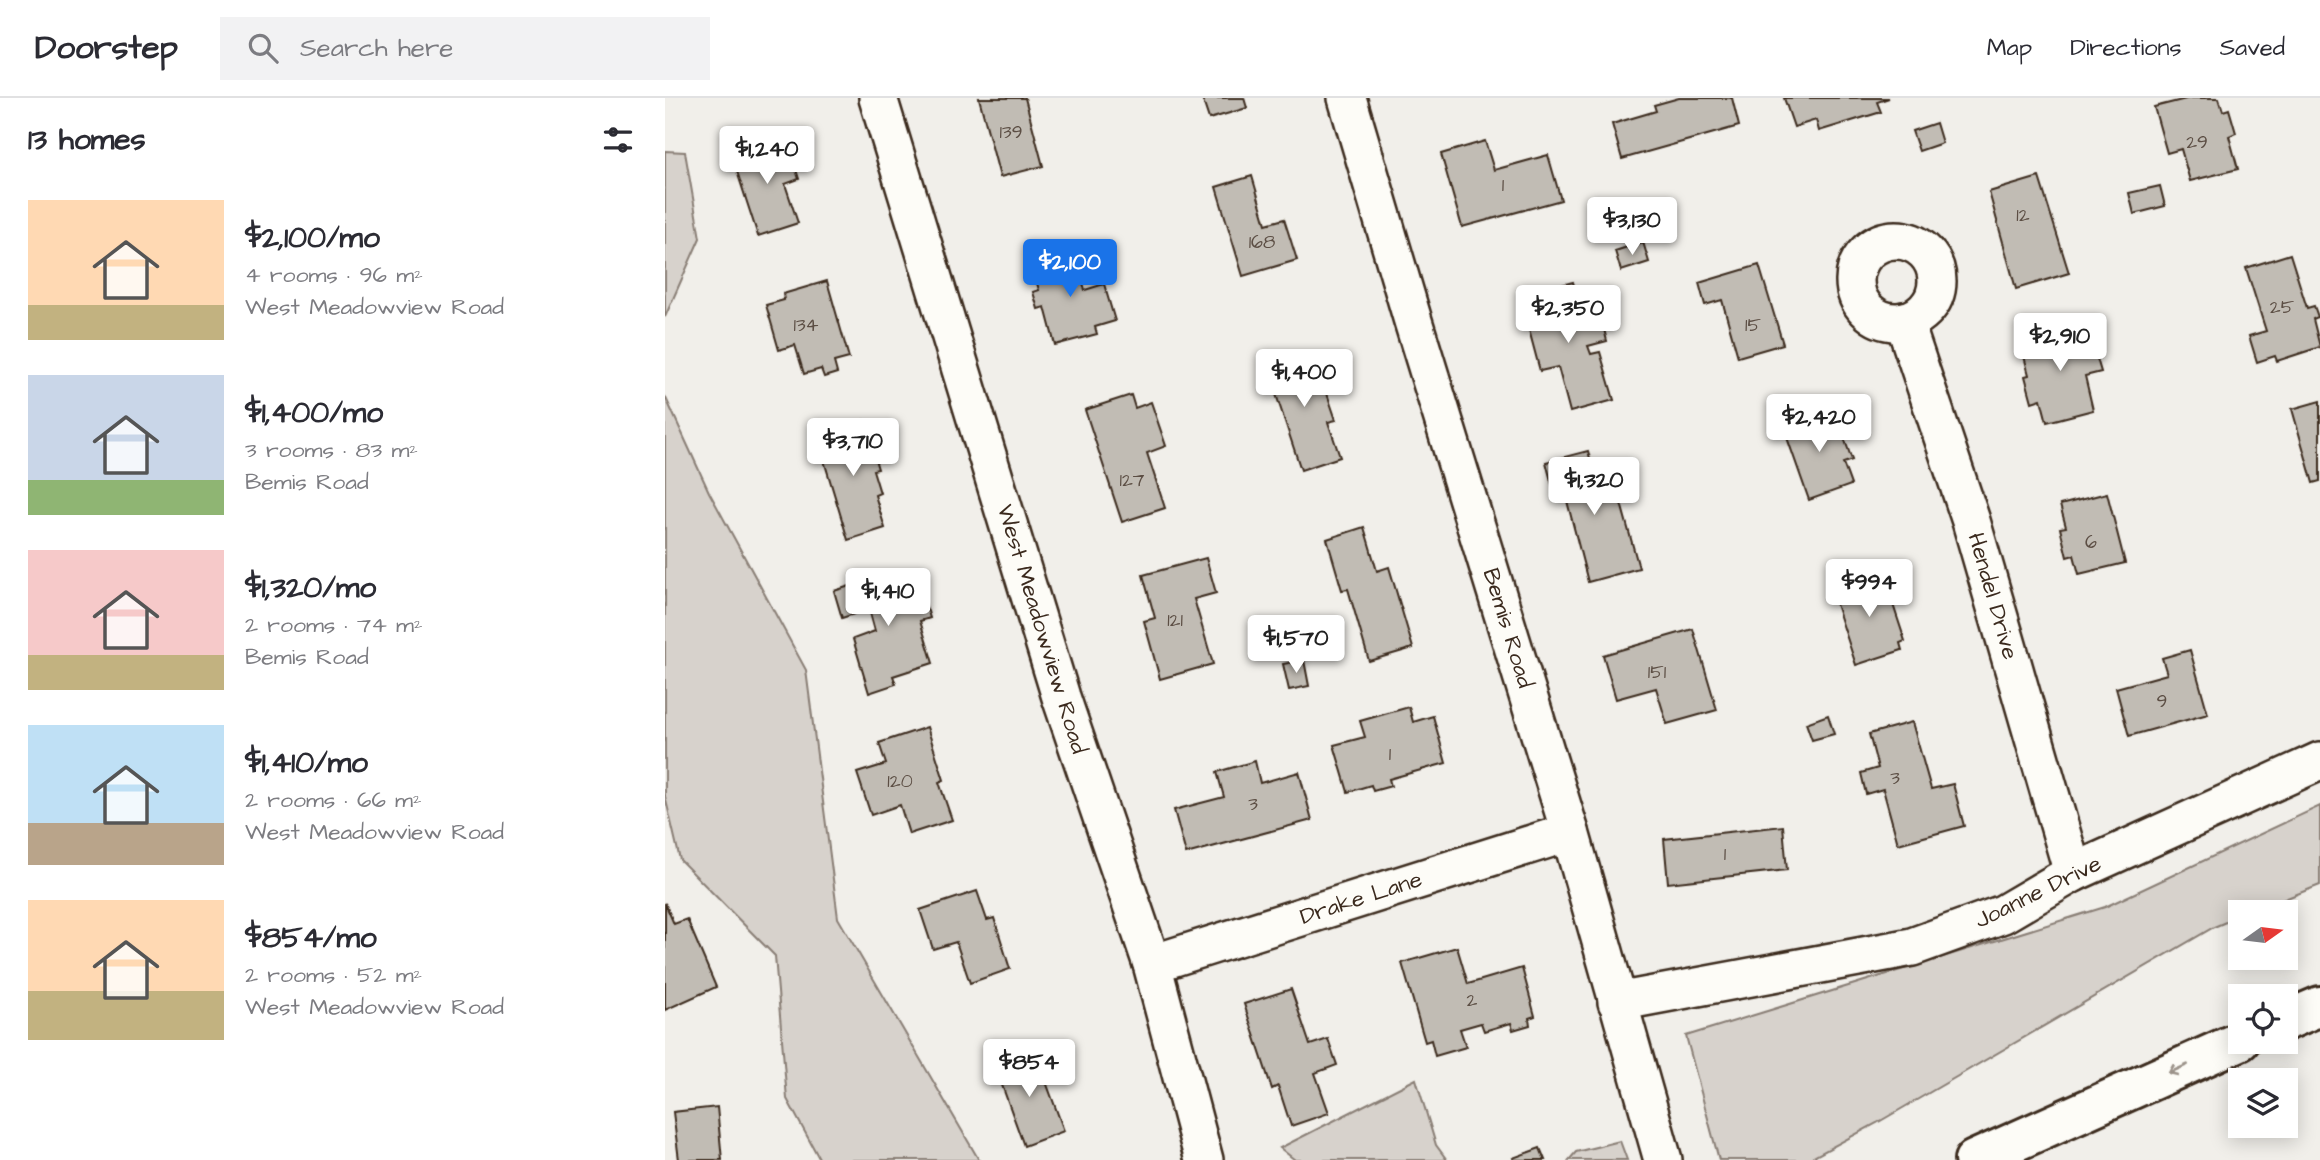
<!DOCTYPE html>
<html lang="en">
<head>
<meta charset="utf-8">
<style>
	:root { --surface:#fff; --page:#f2f2f3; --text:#2b2b33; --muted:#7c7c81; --line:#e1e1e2; --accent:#1a73e8 }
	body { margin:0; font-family:"Architects Daughter",sans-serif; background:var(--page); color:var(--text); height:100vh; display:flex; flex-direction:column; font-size:26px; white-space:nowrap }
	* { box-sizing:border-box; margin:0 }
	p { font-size:23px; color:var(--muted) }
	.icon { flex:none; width:38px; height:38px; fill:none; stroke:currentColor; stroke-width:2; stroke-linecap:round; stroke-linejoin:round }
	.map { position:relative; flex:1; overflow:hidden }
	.drawer { display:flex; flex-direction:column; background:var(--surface); width:665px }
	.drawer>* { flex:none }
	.needle { width:46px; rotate:76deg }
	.fabs { position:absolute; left:1563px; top:802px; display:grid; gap:14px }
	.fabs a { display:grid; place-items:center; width:70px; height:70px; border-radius:0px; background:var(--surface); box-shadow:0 4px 18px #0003; font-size:35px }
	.price { position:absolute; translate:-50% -60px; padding:0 16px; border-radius:7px; background:#fff; color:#222; font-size:23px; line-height:46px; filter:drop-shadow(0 2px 4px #0008) }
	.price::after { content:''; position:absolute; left:50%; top:42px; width:21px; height:16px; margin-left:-10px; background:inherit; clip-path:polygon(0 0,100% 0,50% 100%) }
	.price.current { background:var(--accent); color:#fff }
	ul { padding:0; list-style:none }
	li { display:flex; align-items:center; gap:21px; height:175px; padding:0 28px }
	li span { display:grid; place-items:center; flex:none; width:196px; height:140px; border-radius:0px; color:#555 }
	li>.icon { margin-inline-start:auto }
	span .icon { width:84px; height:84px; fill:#fffc; stroke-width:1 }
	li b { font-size:30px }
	h2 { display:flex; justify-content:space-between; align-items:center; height:84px; padding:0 28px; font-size:30px }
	header { display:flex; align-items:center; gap:42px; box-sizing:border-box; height:98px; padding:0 35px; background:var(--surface); border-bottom:2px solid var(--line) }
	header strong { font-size:33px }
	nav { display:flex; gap:38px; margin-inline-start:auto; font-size:24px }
	.search { width:490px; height:63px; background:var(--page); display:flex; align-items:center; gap:18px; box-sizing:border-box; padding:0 24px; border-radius:0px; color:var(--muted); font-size:26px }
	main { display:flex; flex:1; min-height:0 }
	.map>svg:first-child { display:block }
	.green { fill:#d7d2cc; stroke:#897e75; stroke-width:2 }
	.building { fill:#c1bcb4; stroke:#3b2a1e; stroke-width:2 }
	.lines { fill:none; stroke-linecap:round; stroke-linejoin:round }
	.minor-casing { stroke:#3b2a1e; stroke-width:42 }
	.highway-casing { stroke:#3b2a1e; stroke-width:44 }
	.minor { stroke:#fdfcf7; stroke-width:37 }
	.highway { stroke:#fdfcf7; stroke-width:38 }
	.oneway { stroke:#9c938a }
	.labels { text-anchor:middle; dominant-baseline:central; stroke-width:5; stroke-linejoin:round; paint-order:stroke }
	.number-label { font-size:19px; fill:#5c4e44 }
	.street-label { font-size:23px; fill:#3b2a1e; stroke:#fdfcf7 }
</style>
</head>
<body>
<header>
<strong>Doorstep</strong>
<div class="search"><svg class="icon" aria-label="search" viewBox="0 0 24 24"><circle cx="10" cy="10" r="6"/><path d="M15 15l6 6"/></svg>Search here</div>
<nav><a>Map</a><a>Directions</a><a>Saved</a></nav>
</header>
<main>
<section class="drawer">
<h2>13 homes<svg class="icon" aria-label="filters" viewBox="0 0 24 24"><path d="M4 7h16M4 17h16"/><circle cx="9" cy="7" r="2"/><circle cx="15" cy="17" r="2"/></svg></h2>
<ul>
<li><span style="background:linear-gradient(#ffd9b3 75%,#c2b280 0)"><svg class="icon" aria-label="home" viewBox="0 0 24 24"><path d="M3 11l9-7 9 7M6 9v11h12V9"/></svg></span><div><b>$2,100/mo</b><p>4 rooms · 96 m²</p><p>West Meadowview Road</p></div></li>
<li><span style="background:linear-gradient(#c9d6e8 75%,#8fb573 0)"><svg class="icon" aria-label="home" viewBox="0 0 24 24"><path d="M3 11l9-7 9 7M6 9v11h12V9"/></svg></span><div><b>$1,400/mo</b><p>3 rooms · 83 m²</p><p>Bemis Road</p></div></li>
<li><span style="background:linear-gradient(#f6c9c9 75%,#c2b280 0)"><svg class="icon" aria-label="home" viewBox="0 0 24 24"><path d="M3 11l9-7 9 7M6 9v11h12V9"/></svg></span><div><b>$1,320/mo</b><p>2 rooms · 74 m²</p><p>Bemis Road</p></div></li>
<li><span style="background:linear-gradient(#bfe0f5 70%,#b9a48a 0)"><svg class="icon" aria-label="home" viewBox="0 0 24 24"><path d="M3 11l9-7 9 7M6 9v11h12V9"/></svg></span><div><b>$1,410/mo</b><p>2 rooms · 66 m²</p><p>West Meadowview Road</p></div></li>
<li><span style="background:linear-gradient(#ffd9b3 65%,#c2b280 0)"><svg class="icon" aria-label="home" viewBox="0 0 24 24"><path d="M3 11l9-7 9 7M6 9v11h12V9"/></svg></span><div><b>$854/mo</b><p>2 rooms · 52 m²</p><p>West Meadowview Road</p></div></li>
</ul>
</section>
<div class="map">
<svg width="1655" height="1062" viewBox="0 0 1655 1062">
	<rect width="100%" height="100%" fill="#f1efea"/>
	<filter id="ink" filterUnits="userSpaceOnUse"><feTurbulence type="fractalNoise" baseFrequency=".0143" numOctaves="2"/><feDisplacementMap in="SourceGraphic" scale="14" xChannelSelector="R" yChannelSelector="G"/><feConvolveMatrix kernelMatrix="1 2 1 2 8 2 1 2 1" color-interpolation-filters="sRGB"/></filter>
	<g filter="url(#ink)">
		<g class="green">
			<polygon points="0,53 20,54 35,140 0,219"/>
			<polygon points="0,298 44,394 141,572 173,820 314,1062 155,1062 122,1001 110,858 15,762 0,698"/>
			<polygon points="1655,708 1655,787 1587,814 1575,814 1575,818 1549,829 1212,1025 1143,1062 1054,1062 1021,938 1440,809"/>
			<polygon points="751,981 771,1047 782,1062 630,1062 615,1050"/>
			<polygon points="955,1043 962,1062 904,1062 911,1054"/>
		</g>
		<g class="building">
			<polygon points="314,0 360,0 378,68 335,79"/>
			<polygon points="537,0 579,0 582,10 544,21"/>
			<polygon points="1014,0 1067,0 1074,28 957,61 947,26 991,13 989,7"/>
			<polygon points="1119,0 1224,0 1212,4 1216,14 1154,33 1151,22 1129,29"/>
			<polygon points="1525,0 1554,0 1558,13 1564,11 1571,35 1564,38 1573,71 1525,83 1516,51 1502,55 1489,9"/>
			<polygon points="1271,25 1277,45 1254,53 1247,33"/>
			<polygon points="93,43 98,58 124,50 134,81 120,86 133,125 93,138 65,52"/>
			<polygon points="820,43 829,72 883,57 896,102 797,129 776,56"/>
			<polygon points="587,78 601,126 619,121 632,162 578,178 551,89"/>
			<polygon points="1374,79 1404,175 1351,191 1324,94"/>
			<polygon points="1495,88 1500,108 1469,116 1464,95"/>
			<polygon points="978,144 984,164 956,173 950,153"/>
			<polygon points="409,153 420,192 439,186 450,223 430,229 432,236 390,247 380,209 373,211 368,194 374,192 366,165"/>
			<polygon points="1625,156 1642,210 1649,208 1653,219 1648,221 1655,249 1612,263 1610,258 1592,264 1584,238 1601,233 1581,170"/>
			<polygon points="1094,167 1118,246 1073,259 1057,202 1040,207 1034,185"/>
			<polygon points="162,183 184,260 169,264 172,275 159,279 156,271 139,276 130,247 114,252 101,207 119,202 118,196"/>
			<polygon points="908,184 919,224 936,219 942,243 923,248 926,256 935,254 949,302 905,314 893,269 875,273 855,198"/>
			<polygon points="1405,229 1410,249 1427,244 1436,274 1420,278 1428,312 1382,324 1376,301 1367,304 1360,278 1364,277 1355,243"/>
			<polygon points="627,254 633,270 651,263 671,322 663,324 675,359 636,372 600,263"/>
			<polygon points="466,297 470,310 486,304 501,348 482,355 500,410 457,424 420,312"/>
			<polygon points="1655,303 1655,383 1648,385 1627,311"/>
			<polygon points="1162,313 1167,325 1173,323 1187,362 1178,365 1186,387 1144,402 1118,328"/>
			<polygon points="198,322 213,371 208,372 215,395 210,397 220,430 183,442 151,336"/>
			<polygon points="923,353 932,385 949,380 974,470 923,484 901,399 891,402 881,364"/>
			<polygon points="1442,395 1460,465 1414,476 1409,457 1402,459 1395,430 1401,429 1395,407"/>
			<polygon points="699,429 712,473 724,469 748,550 704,563 683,491 677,492 662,441"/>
			<polygon points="541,460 551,495 529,501 548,566 495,581 479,523 490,520 478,477"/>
			<polygon points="239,471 250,504 259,501 265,520 255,523 268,565 228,578 231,586 204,595 188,541 210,533 204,511 177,520 169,493"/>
			<polygon points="1211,476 1213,481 1219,479 1240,543 1235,545 1237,552 1191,567 1166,491"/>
			<polygon points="1028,531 1052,612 1002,626 991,590 951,601 938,557"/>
			<polygon points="1525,552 1543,616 1464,638 1451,590 1502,576 1497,560"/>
			<polygon points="639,562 644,588 624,592 618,566"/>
			<polygon points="744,609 748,624 768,618 781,665 724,681 726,688 708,693 706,687 683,694 669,647 700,639 695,623"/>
			<polygon points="1163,617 1169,636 1147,642 1141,625"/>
			<polygon points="1247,624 1266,691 1288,686 1299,728 1233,746 1218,691 1201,696 1196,675 1213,670 1204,636"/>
			<polygon points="262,629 279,682 274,684 287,722 244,736 235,707 206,717 192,675 221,666 214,645"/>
			<polygon points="590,663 595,685 634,674 647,722 521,756 509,712 559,699 552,674"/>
			<polygon points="1118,728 1122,772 1003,785 999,741"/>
			<polygon points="312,793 322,822 329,820 345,871 305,885 291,844 268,851 255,812"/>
			<polygon points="0,805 9,826 22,821 51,889 0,912"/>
			<polygon points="792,849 803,886 857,870 870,918 864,920 865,927 848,932 846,925 819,933 816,925 795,931 801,949 770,958 766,942 760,944 737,865"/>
			<polygon points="626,891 645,947 663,941 672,967 650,975 664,1015 626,1028 613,988 607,991 579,906"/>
			<polygon points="364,952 375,983 380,981 399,1033 359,1048 329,965"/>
			<polygon points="52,1009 57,1062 14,1062 8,1014"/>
			<polygon points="875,1050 880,1062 849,1062 848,1060"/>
		</g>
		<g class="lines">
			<defs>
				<g id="minor">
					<polyline points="213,0 396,599 487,866 539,1062"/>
					<polyline points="682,0 748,223 905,734 998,1062"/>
					<circle cx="1231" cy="183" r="41"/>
					<polyline points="1239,223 1306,423 1408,775"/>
					<polyline points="487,866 905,734"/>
					<polyline points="952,904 1247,849 1338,816 1408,775 1655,663"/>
				</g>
				<g id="highway">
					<polyline points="1620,923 1655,908"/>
					<polyline points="1309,1062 1575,943"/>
				</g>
			</defs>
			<use href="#minor" class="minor-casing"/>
			<use href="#highway" class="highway-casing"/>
			<use href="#minor" class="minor"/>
			<use href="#highway" class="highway"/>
		</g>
		<defs><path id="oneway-shaft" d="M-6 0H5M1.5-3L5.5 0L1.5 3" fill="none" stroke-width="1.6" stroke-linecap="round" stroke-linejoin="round" transform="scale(1.75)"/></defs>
		<use class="oneway" href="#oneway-shaft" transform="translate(1513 971) rotate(156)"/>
	</g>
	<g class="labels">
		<g class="number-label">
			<text x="346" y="34">139</text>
			<text x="1532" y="44">29</text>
			<text x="838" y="87">1</text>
			<text x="1358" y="117">12</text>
			<text x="597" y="144">168</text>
			<text x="1617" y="209">25</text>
			<text x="141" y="227">134</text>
			<text x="1088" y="227">15</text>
			<text x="467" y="382">127</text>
			<text x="1426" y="444">6</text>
			<text x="510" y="522">121</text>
			<text x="992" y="574">151</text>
			<text x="1497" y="603">9</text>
			<text x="725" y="656">1</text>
			<text x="1230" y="680">3</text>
			<text x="235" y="683">120</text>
			<text x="588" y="706">3</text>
			<text x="1060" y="756">1</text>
			<text x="807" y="902">2</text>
		</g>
		<g class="street-label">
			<text transform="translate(1328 498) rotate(74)">Hendel Drive</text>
			<text transform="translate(843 530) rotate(73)">Bemis Road</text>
			<text transform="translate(377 531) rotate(73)">West Meadowview Road</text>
			<text transform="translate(1373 794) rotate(-26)">Joanne Drive</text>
			<text transform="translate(696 800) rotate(-18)">Drake Lane</text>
		</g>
	</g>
</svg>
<div class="fabs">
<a><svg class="needle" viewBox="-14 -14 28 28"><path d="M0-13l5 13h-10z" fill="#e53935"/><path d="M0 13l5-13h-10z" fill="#7c7c81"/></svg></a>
<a><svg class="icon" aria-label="locate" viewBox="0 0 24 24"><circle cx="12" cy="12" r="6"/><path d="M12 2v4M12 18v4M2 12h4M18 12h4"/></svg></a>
<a><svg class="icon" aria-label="layers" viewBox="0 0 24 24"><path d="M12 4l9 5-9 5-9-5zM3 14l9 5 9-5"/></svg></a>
</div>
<b class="price" style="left:102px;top:88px">$1,240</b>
<b class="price" style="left:967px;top:159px">$3,130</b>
<b class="price current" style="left:405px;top:201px">$2,100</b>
<b class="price" style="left:903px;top:247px">$2,350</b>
<b class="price" style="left:1395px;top:275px">$2,910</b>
<b class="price" style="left:639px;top:311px">$1,400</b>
<b class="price" style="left:1154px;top:356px">$2,420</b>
<b class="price" style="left:188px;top:380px">$3,710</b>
<b class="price" style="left:929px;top:419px">$1,320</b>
<b class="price" style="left:1204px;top:521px">$994</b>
<b class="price" style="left:223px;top:530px">$1,410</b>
<b class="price" style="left:631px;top:577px">$1,570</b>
<b class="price" style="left:364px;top:1001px">$854</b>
</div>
</main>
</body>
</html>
